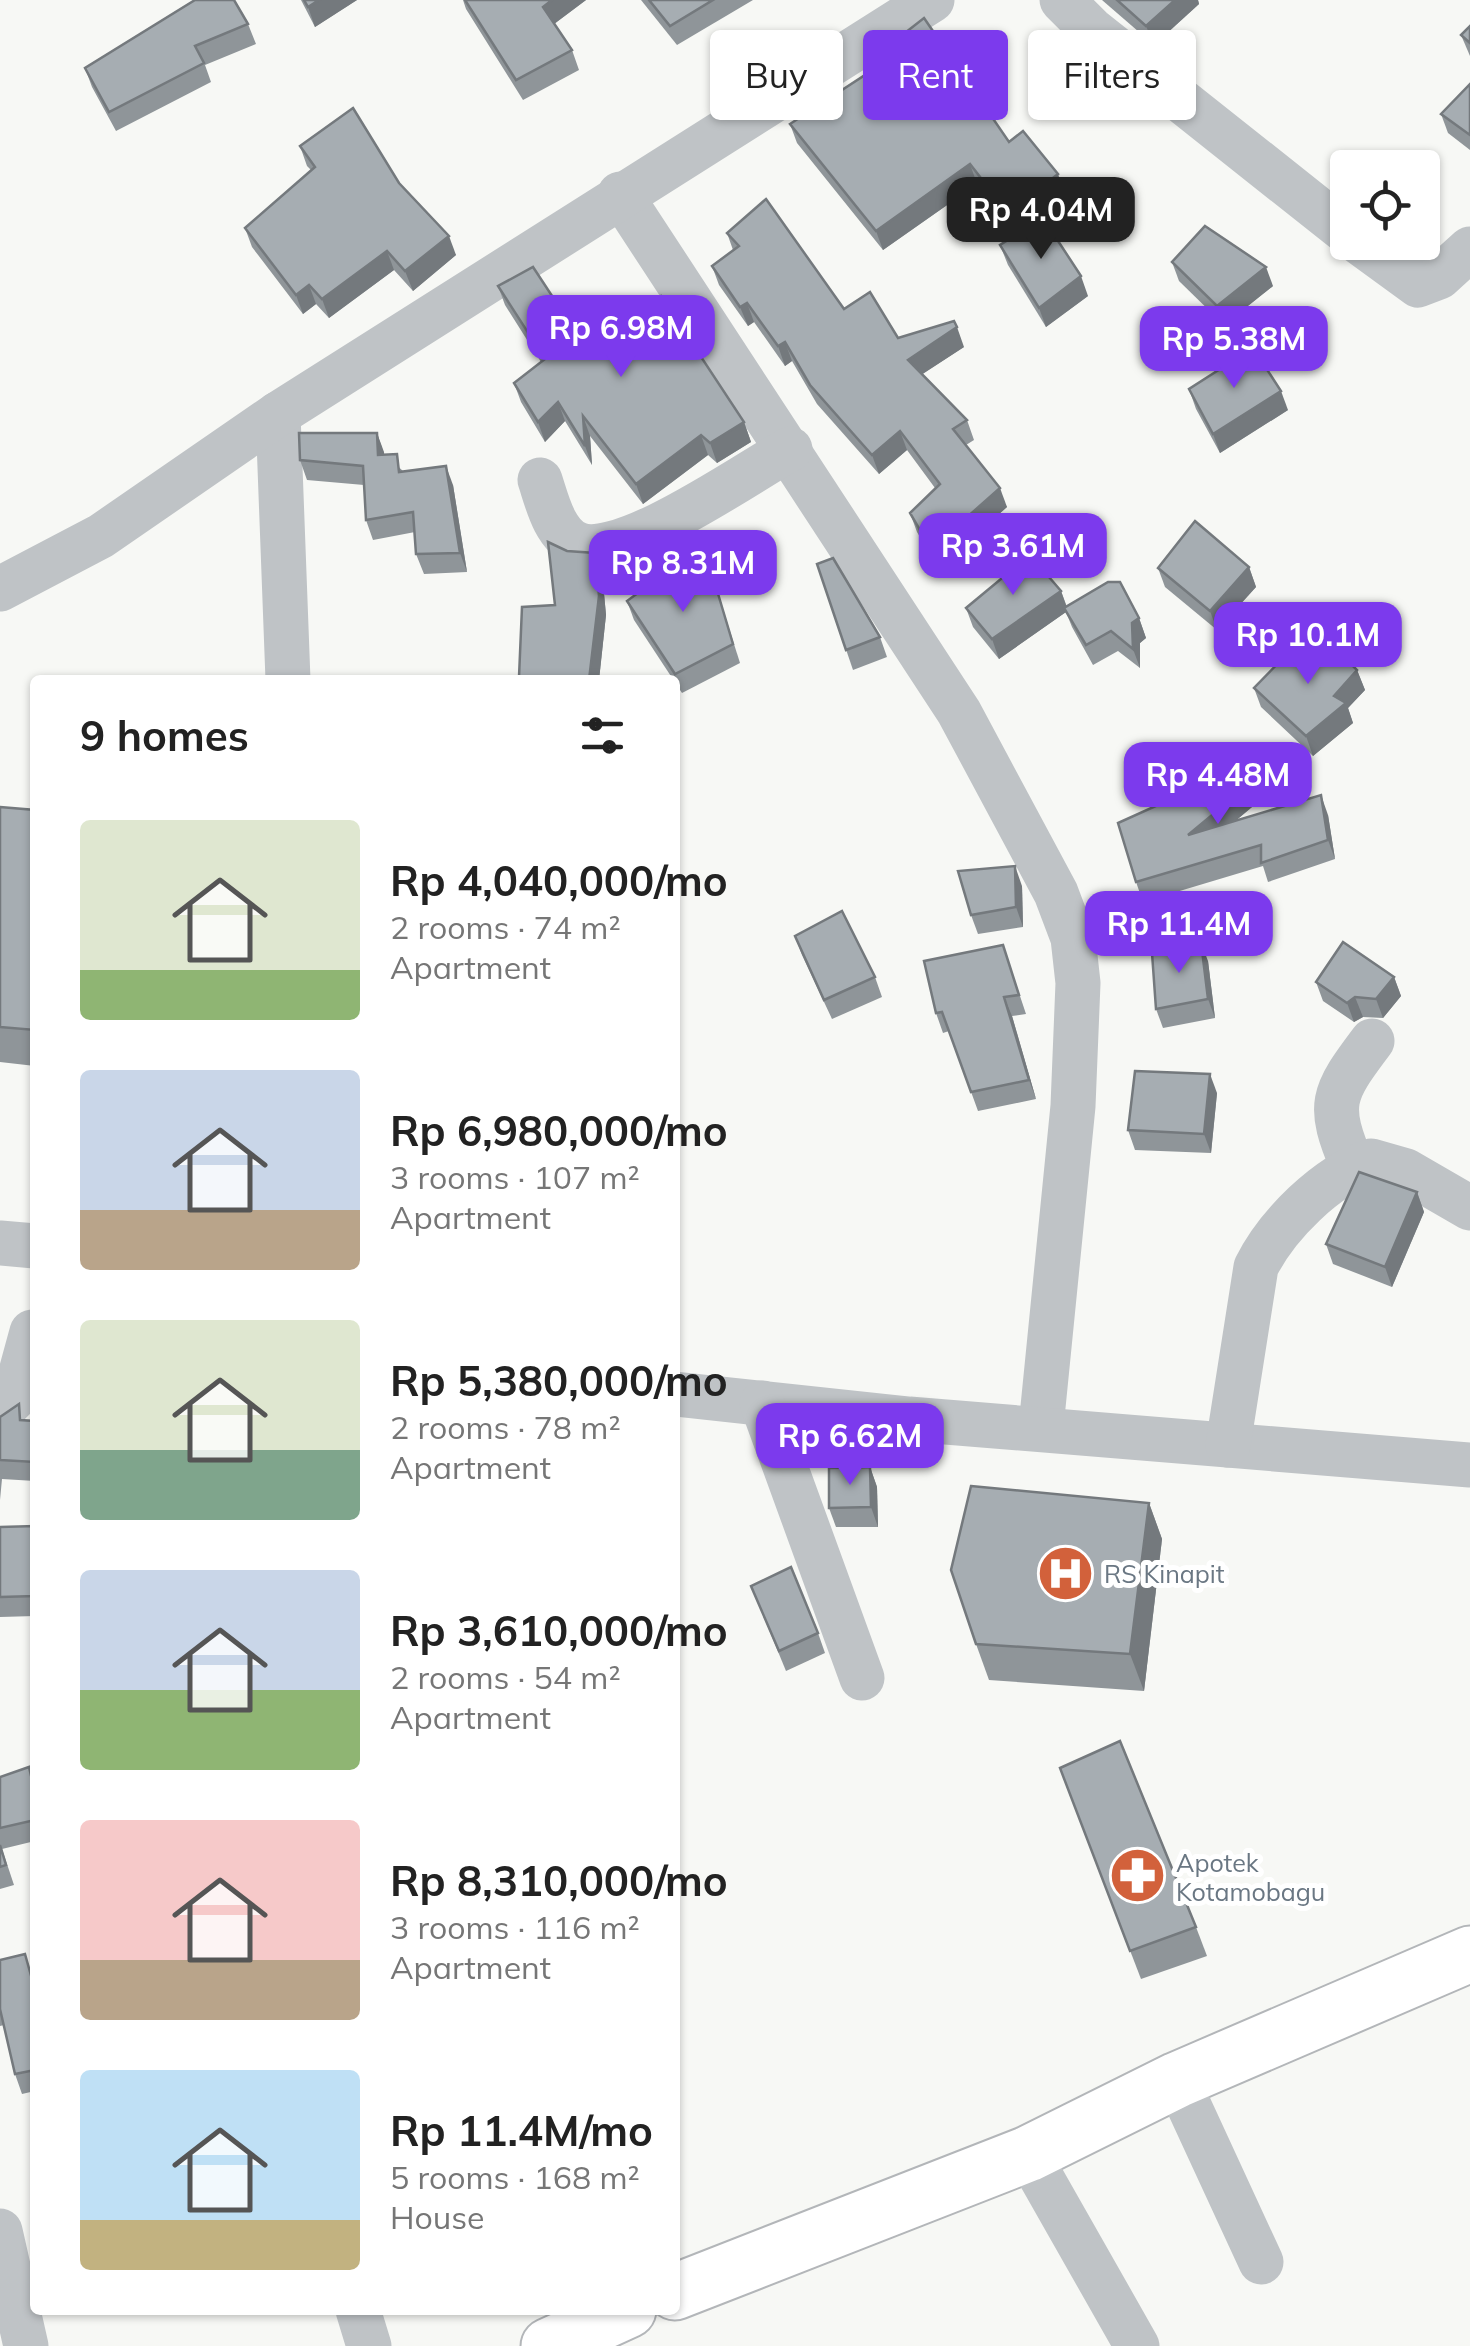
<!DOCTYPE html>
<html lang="en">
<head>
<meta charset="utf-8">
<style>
	:root { --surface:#fff; --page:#f2f2f2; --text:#222; --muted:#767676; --accent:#7c3aed }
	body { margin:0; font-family:Mulish,sans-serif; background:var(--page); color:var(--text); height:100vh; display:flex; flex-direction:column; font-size:38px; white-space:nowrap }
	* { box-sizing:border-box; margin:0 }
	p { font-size:32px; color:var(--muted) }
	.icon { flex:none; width:55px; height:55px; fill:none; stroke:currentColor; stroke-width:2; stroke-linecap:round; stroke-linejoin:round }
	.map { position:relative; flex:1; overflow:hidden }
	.drawer { position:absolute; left:30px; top:675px; width:650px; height:1640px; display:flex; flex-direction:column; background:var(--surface); border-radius:10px; box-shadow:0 2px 8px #0004 }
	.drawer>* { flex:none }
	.hud { position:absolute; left:710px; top:30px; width:610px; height:90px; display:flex; gap:20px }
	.tools { position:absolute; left:1330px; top:150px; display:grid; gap:20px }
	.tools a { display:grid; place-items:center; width:110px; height:110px; border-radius:10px; background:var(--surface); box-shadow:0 2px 8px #0004; font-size:50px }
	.price { position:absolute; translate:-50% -85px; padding:0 22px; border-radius:20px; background:var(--accent); color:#fff; font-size:32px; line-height:65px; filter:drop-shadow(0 2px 5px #0008) }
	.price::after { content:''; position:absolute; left:50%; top:60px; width:30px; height:22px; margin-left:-15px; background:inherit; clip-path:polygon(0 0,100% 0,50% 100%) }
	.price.current { background:#222; color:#fff }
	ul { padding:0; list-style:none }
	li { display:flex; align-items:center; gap:30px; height:250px; padding:0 50px }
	li span { display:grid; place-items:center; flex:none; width:280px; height:200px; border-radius:10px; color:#555 }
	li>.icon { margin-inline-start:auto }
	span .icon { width:120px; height:120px; fill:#fffc; stroke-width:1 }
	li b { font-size:42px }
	h2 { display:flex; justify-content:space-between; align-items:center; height:120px; padding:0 50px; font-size:42px }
	.pill { padding:0 35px; border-radius:10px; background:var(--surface); box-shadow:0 2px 8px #0004; font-size:35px; line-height:90px }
	.pill.current { background:var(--accent); color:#fff }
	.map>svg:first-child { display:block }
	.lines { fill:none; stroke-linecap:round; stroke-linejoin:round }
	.highway-casing { stroke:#b3b6b9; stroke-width:59 }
	.minor { stroke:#bfc3c6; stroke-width:45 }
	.highway { stroke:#fff; stroke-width:55 }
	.wall { fill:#8f9599 }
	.shaded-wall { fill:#74797d }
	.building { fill:#a6adb2; stroke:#74797d; stroke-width:2.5 }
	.labels { text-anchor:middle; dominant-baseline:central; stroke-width:10; stroke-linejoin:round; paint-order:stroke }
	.poi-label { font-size:25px; fill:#6a7783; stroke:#fff; text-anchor:start }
</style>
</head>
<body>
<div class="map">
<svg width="1470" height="2346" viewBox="0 0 1470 2346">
	<rect width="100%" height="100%" fill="#f7f8f5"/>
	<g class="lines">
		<defs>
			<g id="highway">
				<polyline points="675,2292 1028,2154 1177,2080 1470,1954"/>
				<polyline points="549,2346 628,2310"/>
			</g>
		</defs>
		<use href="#highway" class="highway-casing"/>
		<g class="minor">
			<polyline points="1062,0 1091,29 1348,233"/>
			<polyline points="620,194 959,712 1056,893 1073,938 1078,983 1073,1106 1041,1427"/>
			<polyline points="1359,242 1418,285 1439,277 1470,249"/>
			<polyline points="278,414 288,680"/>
			<path d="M540,480C547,501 554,534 577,544C620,563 748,472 790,449"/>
			<polyline points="0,589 101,536 278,414 932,0"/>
			<path d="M1353,1167C1326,1104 1332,1094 1372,1041"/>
			<polyline points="0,1243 35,1246"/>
			<polyline points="675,1394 909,1419 1470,1465"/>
			<polyline points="762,1403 862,1678"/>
			<polyline points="0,1412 14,1398 32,1332"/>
			<path d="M1228,1445L1256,1267C1277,1225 1326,1176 1371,1161L1406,1171L1470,1208"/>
			<polyline points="1177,2080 1261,2262"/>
			<polyline points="1028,2154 1137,2346"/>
			<polyline points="0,2231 26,2346"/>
			<polyline points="358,2310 369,2346"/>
		</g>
		<use href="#highway" class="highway"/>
	</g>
	<g class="wall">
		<polygon points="301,0 357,0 315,27"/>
		<polygon points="463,0 586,0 554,24 572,50 579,70 523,100 466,9"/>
		<polygon points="641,0 753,0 677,45"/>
		<polygon points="1102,0 1198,0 1199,4 1154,45"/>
		<polygon points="248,24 256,44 205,65 211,82 116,131 92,87 85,68"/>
		<polygon points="1470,26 1470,56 1461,35"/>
		<polygon points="869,61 1009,142 1065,194 1015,233 977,184 883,250 797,143 790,124 872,70"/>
		<polygon points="1470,84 1470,150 1448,133 1441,114"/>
		<polygon points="300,146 399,183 456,255 413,291 394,270 329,318 316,304 303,314 252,247 245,228 311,170 307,166"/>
		<polygon points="727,233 844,309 898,338 964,347 922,374 967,420 974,440 966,445 1007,507 938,568 917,532 910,513 935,488 907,450 879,474 817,404 792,361 785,366 754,322 748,326 719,285 712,266 733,250"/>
		<polygon points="1000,245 1088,296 1046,327 1008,265"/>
		<polygon points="1172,262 1273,286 1224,325 1179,281"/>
		<polygon points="498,286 599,347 744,422 751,442 717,463 708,455 643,504 590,436 592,465 565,421 545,442 521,402 514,383 541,362 505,305"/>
		<polygon points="1189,389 1288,410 1220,453 1196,409"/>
		<polygon points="377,433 384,454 403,471 453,485 467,572 424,574 416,554 415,532 373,540 366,520 364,485 307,480 300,460"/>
		<polygon points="817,564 880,637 887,657 853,670"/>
		<polygon points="1249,567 1256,587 1217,630 1165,587 1158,568"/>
		<polygon points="602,572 606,615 599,680 520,680 519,677 555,605"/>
		<polygon points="716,587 740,663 682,693 634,620 627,601"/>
		<polygon points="1061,591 1067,607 1139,618 1146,638 1140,643 1140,668 1118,651 1093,665 1072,627 1066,612 999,659 973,627 966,608"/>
		<polygon points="1304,663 1357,670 1365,690 1348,708 1353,723 1313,756 1261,707 1254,688"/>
		<polygon points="1283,781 1235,821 1328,815 1335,859 1268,882 1263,866 1143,902 1136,882"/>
		<polygon points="0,807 35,810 35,1066 0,1062"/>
		<polygon points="1022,886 1023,927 978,934 971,915"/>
		<polygon points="795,936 875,977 882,997 832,1019 802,955"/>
		<polygon points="1003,945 1026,1014 1012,1016 1036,1099 978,1111 949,1031 943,1033 936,1013"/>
		<polygon points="1208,961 1215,1018 1163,1028 1156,1009"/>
		<polygon points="1394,977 1401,996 1383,1018 1363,1017 1354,1022 1323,1001 1316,982"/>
		<polygon points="1217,1093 1211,1153 1135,1150 1128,1130"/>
		<polygon points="1417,1192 1424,1212 1392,1287 1333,1264 1326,1244"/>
		<polygon points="0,1417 35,1421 35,1481 2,1479 0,1500"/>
		<polygon points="870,1467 877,1487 878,1527 836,1527 829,1508"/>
		<polygon points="1149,1503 1162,1539 1144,1691 989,1680 976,1644"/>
		<polygon points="35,1526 35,1616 0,1617 0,1527"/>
		<polygon points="751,1586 818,1633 825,1653 786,1671"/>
		<polygon points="1060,1768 1196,1927 1207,1956 1141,1979"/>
		<polygon points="0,1777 35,1783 35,1841 2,1849 14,1885 0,1889"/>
		<polygon points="25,1954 35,1985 35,2091 22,2094 15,2074 4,2025 0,2026 0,1960"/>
	</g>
	<g class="shaded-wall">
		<polygon points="319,0 357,0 315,27 308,7"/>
		<polygon points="552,0 586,0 550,27 543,7"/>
		<polygon points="1175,0 1198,0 1199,4 1154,45 1146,26"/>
		<polygon points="970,164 977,184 883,250 876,231"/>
		<polygon points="1058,174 1065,194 1015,233 1008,213"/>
		<polygon points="449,236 456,255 413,291 405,271"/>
		<polygon points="387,251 394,270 329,318 322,299"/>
		<polygon points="1266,267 1273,286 1224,325 1217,306"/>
		<polygon points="1081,276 1088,296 1046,327 1039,308"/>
		<polygon points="309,285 316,304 303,314 296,295"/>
		<polygon points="747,303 754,322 748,326 740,307"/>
		<polygon points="957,327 964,347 915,379 908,360"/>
		<polygon points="785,342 792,361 785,366 778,346"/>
		<polygon points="1281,391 1288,410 1220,453 1213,434"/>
		<polygon points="558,402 565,421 545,442 538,422"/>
		<polygon points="583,416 590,436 592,465 585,446"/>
		<polygon points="744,422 751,442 717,463 710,443"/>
		<polygon points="900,431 907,450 879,474 872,455"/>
		<polygon points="377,433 384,452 386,474 378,455"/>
		<polygon points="701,435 708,455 643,504 636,484"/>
		<polygon points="446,466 453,485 467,572 460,553"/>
		<polygon points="1000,488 1007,507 938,568 931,549"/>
		<polygon points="595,553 602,572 606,615 599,680 589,680"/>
		<polygon points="1249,567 1256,587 1217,630 1210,611"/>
		<polygon points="1061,591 1068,611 1064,608 1066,612 999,659 992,639"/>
		<polygon points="1139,618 1146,638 1140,643 1140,668 1133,649 1132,623"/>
		<polygon points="1357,670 1365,690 1348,708 1353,723 1313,756 1306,736 1334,696"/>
		<polygon points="1276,762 1283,781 1195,855 1188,835"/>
		<polygon points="1321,795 1328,815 1335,859 1328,840"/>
		<polygon points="1015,866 1022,886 1023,927 1016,907"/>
		<polygon points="1201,942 1208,961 1215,1018 1208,999"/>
		<polygon points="1394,977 1401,996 1383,1018 1376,999"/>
		<polygon points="1004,997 1012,1016 1036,1099 1029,1080"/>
		<polygon points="1355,997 1363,1017 1354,1022 1347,1003"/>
		<polygon points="1210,1074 1217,1093 1211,1153 1204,1134"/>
		<polygon points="1417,1192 1424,1212 1392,1287 1385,1267"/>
		<polygon points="870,1467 877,1487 878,1527 871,1507"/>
		<polygon points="1149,1503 1162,1539 1144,1691 1130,1654"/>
	</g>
	<g class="building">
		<polygon points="195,0 234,0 248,24 195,46 204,63 109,112 85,68"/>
		<polygon points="304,0 319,0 308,7"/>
		<polygon points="465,0 552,0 543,7 572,50 516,80"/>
		<polygon points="649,0 713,0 670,26"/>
		<polygon points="1117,0 1175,0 1146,26"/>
		<polygon points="924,18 1009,142 1023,131 1058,174 1008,213 970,164 876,231 790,124 874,69 869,61"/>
		<polygon points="1470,26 1470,43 1461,35"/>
		<polygon points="1470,84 1470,135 1441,114"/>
		<polygon points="353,108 399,183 449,236 405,271 387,251 322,299 309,285 296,295 245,228 315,167 300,146"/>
		<polygon points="766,199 844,309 870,292 898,338 954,321 957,327 908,360 967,420 953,429 1000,488 931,549 910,513 940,484 900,431 872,455 810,385 785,342 778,346 747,303 740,307 712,266 739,246 727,233"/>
		<polygon points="1043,218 1081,276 1039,308 1000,245"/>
		<polygon points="1205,226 1266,267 1217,306 1172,262"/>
		<polygon points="533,267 577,334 586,327 599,347 661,296 744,422 710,443 701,435 636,484 583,416 585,446 558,402 538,422 514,383 545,359 498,286"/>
		<polygon points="1253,348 1281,391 1213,434 1189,389"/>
		<polygon points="299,433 377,433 378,455 397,454 399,472 446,466 460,553 416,554 413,512 366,520 363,466 300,460"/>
		<polygon points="1195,521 1249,567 1210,611 1158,568"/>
		<polygon points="548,542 567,551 595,553 599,596 589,680 519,677 522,607 555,605"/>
		<polygon points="692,553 716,587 733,644 675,674 627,601"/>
		<polygon points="1030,555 1061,591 992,639 966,608"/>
		<polygon points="833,558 880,637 846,650 817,564"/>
		<polygon points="1108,582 1120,582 1139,618 1132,623 1133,649 1111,631 1086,645 1064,608"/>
		<polygon points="1328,641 1357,670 1334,696 1346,703 1306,736 1254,688 1288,653 1304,663"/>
		<polygon points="1271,754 1276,762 1188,835 1321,795 1328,840 1261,863 1261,845 1136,882 1118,823"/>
		<polygon points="0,807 35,810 35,1030 0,1027"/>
		<polygon points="1015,866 1016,907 971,915 958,871"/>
		<polygon points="842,911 875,977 824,1000 795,936"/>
		<polygon points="1201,942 1208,999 1156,1009 1152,953"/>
		<polygon points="1343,942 1394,977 1376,999 1355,997 1347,1003 1316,982"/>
		<polygon points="1003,945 1019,995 1004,997 1029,1080 971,1092 942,1012 936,1013 924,961"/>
		<polygon points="1135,1071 1210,1074 1204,1134 1128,1130"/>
		<polygon points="1359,1172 1417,1192 1385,1267 1326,1244"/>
		<polygon points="19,1404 20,1420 35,1421 35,1462 0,1460 0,1417"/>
		<polygon points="870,1467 871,1507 829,1508 829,1468"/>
		<polygon points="971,1486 1149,1503 1130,1654 976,1644 951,1570"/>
		<polygon points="35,1526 35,1596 0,1597 0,1527"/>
		<polygon points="791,1567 818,1633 779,1651 751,1586"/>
		<polygon points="1120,1741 1196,1927 1130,1951 1060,1768"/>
		<polygon points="29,1767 35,1793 35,1820 0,1828 0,1777"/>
		<polygon points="0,1845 6,1865 0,1867"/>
		<polygon points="25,1954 35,1990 35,2070 15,2074 0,2009 0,1960"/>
	</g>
	<defs>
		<symbol id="hospital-disc" viewBox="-11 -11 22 22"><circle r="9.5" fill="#d2613b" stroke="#fff"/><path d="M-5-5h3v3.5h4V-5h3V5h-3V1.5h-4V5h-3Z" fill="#fff"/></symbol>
		<symbol id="pharmacy-disc" viewBox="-11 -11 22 22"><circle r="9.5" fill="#d2613b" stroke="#fff"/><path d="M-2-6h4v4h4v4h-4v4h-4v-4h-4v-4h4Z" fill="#fff"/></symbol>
	</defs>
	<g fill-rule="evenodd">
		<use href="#hospital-disc" x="1034" y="1542" width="63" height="63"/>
		<use href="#pharmacy-disc" x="1106" y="1844" width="63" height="63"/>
	</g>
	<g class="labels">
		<g class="poi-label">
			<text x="1104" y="1573">RS Kinapit</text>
			<text x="1176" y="1862">Apotek<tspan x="1176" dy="29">Kotamobagu</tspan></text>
		</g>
	</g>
</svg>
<div class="tools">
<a><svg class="icon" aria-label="locate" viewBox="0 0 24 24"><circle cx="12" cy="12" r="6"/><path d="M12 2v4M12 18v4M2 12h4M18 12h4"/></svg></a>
</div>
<b class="price current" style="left:1041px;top:262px">Rp 4.04M</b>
<b class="price" style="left:621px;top:380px">Rp 6.98M</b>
<b class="price" style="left:1234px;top:391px">Rp 5.38M</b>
<b class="price" style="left:1013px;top:598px">Rp 3.61M</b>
<b class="price" style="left:683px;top:615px">Rp 8.31M</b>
<b class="price" style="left:1308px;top:687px">Rp 10.1M</b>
<b class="price" style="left:1218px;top:827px">Rp 4.48M</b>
<b class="price" style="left:1179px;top:976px">Rp 11.4M</b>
<b class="price" style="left:850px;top:1488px">Rp 6.62M</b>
<div class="hud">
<a class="pill">Buy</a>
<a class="pill current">Rent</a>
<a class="pill">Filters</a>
</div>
<section class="drawer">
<h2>9 homes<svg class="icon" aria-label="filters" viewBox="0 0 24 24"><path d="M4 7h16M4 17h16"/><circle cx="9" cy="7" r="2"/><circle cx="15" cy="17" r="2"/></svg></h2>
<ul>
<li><span style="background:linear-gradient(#dfe7d0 75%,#8fb573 0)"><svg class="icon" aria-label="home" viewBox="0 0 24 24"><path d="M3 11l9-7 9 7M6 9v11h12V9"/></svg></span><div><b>Rp 4,040,000/mo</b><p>2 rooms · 74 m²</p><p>Apartment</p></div></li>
<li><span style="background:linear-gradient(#c9d6e8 70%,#b9a48a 0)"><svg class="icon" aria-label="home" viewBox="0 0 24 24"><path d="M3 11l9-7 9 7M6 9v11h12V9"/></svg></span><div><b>Rp 6,980,000/mo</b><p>3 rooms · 107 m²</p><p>Apartment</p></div></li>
<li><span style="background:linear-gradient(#dfe7d0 65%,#7fa58c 0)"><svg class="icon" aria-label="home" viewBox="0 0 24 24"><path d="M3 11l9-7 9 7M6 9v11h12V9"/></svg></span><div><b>Rp 5,380,000/mo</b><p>2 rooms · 78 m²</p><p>Apartment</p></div></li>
<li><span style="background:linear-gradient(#c9d6e8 60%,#8fb573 0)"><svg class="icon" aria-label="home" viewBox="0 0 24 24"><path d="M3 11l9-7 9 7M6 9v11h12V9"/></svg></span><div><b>Rp 3,610,000/mo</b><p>2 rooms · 54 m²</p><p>Apartment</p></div></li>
<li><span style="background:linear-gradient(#f6c9c9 70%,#b9a48a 0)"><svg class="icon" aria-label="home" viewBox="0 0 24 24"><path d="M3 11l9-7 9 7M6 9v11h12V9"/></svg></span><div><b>Rp 8,310,000/mo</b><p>3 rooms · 116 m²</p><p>Apartment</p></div></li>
<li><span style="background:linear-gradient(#bfe0f5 75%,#c2b280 0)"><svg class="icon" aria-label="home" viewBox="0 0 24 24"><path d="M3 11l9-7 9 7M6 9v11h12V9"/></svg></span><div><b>Rp 11.4M/mo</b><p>5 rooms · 168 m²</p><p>House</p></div></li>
</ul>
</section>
</div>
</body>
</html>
